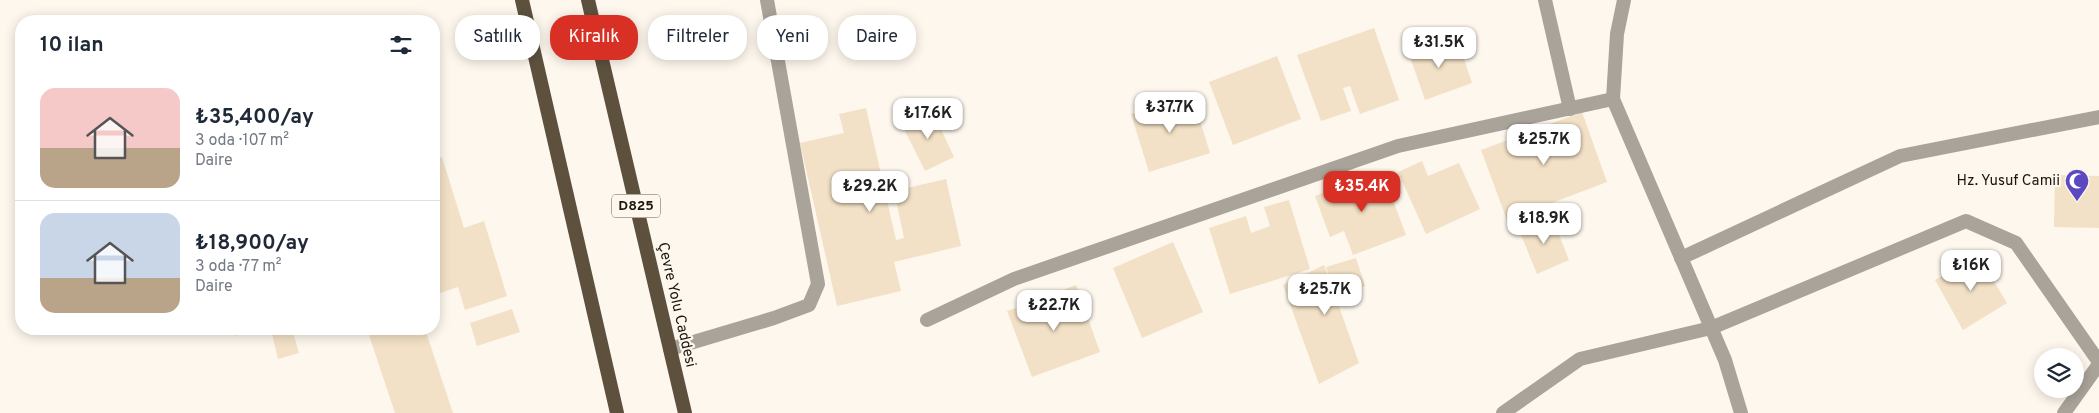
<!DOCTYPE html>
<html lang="tr">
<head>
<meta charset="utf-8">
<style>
	:root { --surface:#fff; --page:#f6f6f7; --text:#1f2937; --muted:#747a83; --line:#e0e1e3; --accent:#d93025 }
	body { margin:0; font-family:Overpass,sans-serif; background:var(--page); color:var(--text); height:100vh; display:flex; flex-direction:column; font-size:19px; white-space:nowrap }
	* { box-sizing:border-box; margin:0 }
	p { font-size:16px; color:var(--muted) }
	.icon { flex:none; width:28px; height:28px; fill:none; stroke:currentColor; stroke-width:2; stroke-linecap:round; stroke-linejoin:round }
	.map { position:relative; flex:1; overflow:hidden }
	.drawer { position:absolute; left:15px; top:15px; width:425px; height:320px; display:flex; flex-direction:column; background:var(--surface); border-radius:20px; box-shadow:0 2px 12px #0003 }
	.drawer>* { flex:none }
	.hud { position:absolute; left:455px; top:15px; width:475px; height:45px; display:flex; gap:10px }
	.fabs { position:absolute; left:2034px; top:348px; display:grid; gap:10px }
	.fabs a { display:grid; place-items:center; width:50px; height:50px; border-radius:50%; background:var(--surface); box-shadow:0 2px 12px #0003; font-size:25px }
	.price { position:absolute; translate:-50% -42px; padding:0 11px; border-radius:10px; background:#fff; color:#222; font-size:16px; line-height:32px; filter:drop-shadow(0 1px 2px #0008) }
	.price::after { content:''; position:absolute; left:50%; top:30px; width:15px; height:11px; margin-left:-8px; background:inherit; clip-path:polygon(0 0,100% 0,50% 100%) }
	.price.selected { background:var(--accent); color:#fff }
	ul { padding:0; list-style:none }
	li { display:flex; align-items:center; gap:15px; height:125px; padding:0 25px }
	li+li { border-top:1px solid var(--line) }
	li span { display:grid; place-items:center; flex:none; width:140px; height:100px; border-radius:15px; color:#555 }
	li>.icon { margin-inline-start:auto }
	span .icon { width:60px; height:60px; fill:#fffc; stroke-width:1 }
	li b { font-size:21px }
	h2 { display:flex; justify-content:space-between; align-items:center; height:60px; padding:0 25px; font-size:21px }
	.chip { padding:0 18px; border-radius:20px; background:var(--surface); box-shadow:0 2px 12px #0003; font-size:18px; line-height:45px }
	.chip.selected { background:var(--accent); color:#fff }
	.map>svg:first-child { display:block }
	.building { fill:#f2e1c6 }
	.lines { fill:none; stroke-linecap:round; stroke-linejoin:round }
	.minor { stroke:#a9a399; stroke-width:14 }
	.tertiary { stroke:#a9a399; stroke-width:14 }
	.trunk { stroke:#5d513e; stroke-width:14 }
	.labels { text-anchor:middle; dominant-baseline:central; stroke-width:4.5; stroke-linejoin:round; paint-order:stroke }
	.shield { fill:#fdf7ed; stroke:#605a51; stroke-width:1 }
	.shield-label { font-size:14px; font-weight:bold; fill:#1c170e }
	.poi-label { font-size:15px; fill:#1c170e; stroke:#fdf7ed; text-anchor:end }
	.street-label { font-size:15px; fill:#1c170e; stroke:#fdf7ed }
</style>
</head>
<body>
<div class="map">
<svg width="2099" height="413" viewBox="0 0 2099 413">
	<rect width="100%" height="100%" fill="#fdf7ed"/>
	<g class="building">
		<polygon points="1374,28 1399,100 1360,114 1350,86 1343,88 1351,111 1321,121 1297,55"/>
		<polygon points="1458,41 1472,83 1425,100 1407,48 1425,42 1428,51"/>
		<polygon points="1277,56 1301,119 1233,145 1209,82"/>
		<polygon points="1192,95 1210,153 1149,172 1131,114"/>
		<polygon points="866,108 896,240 904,238 894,191 946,179 961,246 894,262 901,291 837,306 800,143 844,133 839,114"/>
		<polygon points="931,108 954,157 925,171 901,123"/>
		<polygon points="1582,112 1607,182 1507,220 1481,150"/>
		<polygon points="442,157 464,228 484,221 507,296 465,310 458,287 440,293 434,274 434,160"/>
		<polygon points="1422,161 1428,176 1459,163 1480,209 1426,234 1398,172"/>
		<polygon points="1382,171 1406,235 1353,255 1344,231 1330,237 1315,196"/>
		<polygon points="2055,175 2099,176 2099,228 2054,227"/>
		<polygon points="1289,200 1310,269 1230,294 1209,228 1246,216 1251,233 1270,226 1264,207"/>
		<polygon points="1552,217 1569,260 1537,274 1519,230"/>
		<polygon points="1173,242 1203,312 1142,338 1113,268"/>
		<polygon points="1978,255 2007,303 1963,330 1935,280"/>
		<polygon points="1356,258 1365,286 1335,295 1359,363 1319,384 1283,285 1324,265 1333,289 1326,267"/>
		<polygon points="1076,285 1100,352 1032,377 1007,311 1037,301 1044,319 1051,316 1044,297"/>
		<polygon points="512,309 520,332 477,346 470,323"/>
		<polygon points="232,329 255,329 235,336"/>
		<polygon points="292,329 299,353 278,359 272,334"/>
		<polygon points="367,329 425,329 453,413 395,413"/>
	</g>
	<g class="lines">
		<g class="minor">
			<polyline points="1545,0 1570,109"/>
			<polyline points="1624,0 1617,34 1613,99 1725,360 1741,413"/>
			<polyline points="1681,258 1900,156 2099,117"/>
			<polyline points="927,320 1014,279 1398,146 1613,99"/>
			<polyline points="670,349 774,318 809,305 818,284 767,0"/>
			<polyline points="1503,413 1580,359 1711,328 1966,221 2016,243 2099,362"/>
		</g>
		<polyline class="tertiary" points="2064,413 2099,364"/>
		<g class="trunk">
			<polyline points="522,0 617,413"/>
			<polyline points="588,0 685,413"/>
		</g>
	</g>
	<defs>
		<symbol id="mosque-pin" viewBox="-11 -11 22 30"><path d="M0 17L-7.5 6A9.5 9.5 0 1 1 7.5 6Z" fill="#5c48c0" stroke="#fdf7ed"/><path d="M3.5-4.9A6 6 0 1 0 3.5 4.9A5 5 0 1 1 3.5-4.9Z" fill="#fff"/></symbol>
	</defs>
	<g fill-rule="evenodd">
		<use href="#mosque-pin" x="2063" y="167" width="28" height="38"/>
	</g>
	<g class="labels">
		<rect class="shield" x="612" y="194.5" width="48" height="23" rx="4"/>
		<g class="shield-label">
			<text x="636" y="206">D825</text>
		</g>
		<g class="poi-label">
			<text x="2060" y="181">Hz. Yusuf Camii</text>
		</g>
		<g class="street-label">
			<text transform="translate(676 305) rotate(77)">Çevre Yolu Caddesi</text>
		</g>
	</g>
</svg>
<div class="fabs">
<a><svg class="icon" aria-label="layers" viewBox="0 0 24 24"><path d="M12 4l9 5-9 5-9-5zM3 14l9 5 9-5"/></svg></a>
</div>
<b class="price" style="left:1439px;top:69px">₺31.5K</b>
<b class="price" style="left:1170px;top:134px">₺37.7K</b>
<b class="price" style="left:928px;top:140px">₺17.6K</b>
<b class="price" style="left:1544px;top:166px">₺25.7K</b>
<b class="price" style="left:870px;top:213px">₺29.2K</b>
<b class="price selected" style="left:1362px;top:213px">₺35.4K</b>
<b class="price" style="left:1544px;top:245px">₺18.9K</b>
<b class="price" style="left:1971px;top:292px">₺16K</b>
<b class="price" style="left:1325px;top:316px">₺25.7K</b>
<b class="price" style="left:1054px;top:332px">₺22.7K</b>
<div class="hud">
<a class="chip">Satılık</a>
<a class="chip selected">Kiralık</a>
<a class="chip">Filtreler</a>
<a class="chip">Yeni</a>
<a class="chip">Daire</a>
</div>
<section class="drawer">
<h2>10 ilan<svg class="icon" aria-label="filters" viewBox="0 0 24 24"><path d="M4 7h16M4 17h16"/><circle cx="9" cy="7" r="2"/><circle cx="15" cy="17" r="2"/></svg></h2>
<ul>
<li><span style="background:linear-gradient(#f6c9c9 60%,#b9a48a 0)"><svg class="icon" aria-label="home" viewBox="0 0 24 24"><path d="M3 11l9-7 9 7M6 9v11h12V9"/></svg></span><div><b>₺35,400/ay</b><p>3 oda · 107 m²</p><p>Daire</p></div></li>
<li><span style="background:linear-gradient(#c9d6e8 65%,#b9a48a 0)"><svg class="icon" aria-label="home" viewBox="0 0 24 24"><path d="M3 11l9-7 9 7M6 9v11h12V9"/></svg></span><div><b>₺18,900/ay</b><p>3 oda · 77 m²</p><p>Daire</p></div></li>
</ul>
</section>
</div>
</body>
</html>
